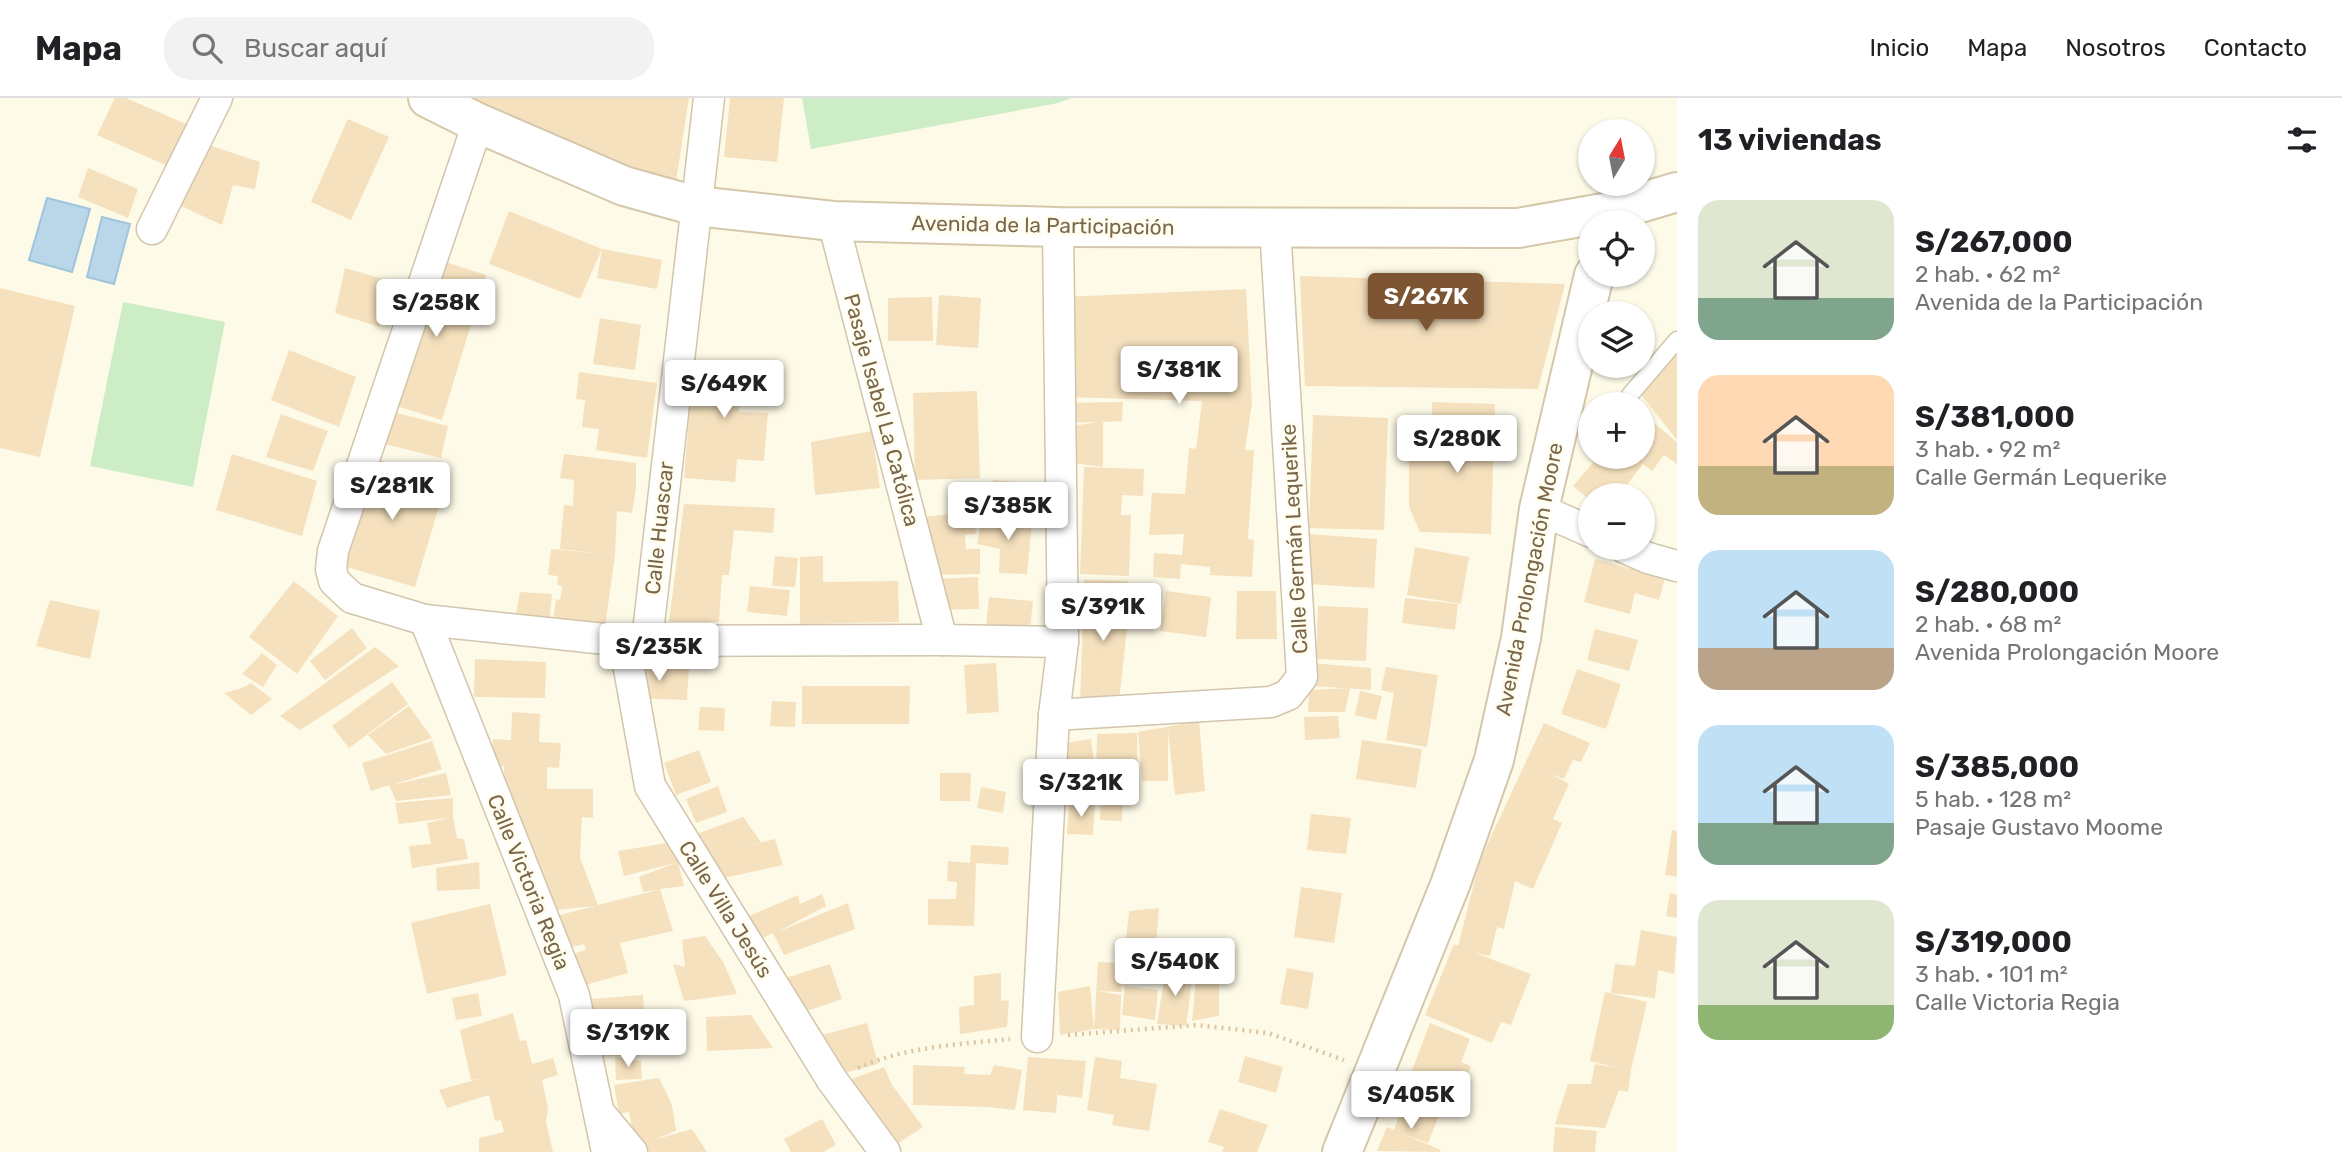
<!DOCTYPE html>
<html lang="es">
<head>
<meta charset="utf-8">
<style>
	:root { --surface:#fff; --page:#f2f2f2; --text:#202124; --muted:#757577; --line:#e0e0e0; --accent:#7d5533 }
	body { margin:0; font-family:Rubik,sans-serif; background:var(--page); color:var(--text); height:100vh; display:flex; flex-direction:column; font-size:26px; white-space:nowrap }
	* { box-sizing:border-box; margin:0 }
	p { font-size:23px; color:var(--muted) }
	.icon { flex:none; width:38px; height:38px; fill:none; stroke:currentColor; stroke-width:2; stroke-linecap:round; stroke-linejoin:round }
	.map { position:relative; flex:1; overflow:hidden }
	.drawer { display:flex; flex-direction:column; background:var(--surface); width:665px }
	.drawer>* { flex:none }
	.needle { width:46px; rotate:10deg }
	.buttons { position:absolute; left:1578px; top:21px; display:grid; gap:14px }
	.buttons a { display:grid; place-items:center; width:77px; height:77px; border-radius:50%; background:var(--surface); box-shadow:0 2px 5px #0004; font-size:35px }
	.price { position:absolute; translate:-50% -60px; padding:0 16px; border-radius:7px; background:#fff; color:#222; font-size:23px; line-height:46px; filter:drop-shadow(0 2px 4px #0008) }
	.price::after { content:''; position:absolute; left:50%; top:42px; width:21px; height:16px; margin-left:-10px; background:inherit; clip-path:polygon(0 0,100% 0,50% 100%) }
	.price.on { background:var(--accent); color:#fff }
	ul { padding:0; list-style:none }
	li { display:flex; align-items:center; gap:21px; height:175px; padding:0 21px }
	li span { display:grid; place-items:center; flex:none; width:196px; height:140px; border-radius:21px; color:#555 }
	li>.icon { margin-inline-start:auto }
	span .icon { width:84px; height:84px; fill:#fffc; stroke-width:1 }
	li b { font-size:30px }
	h2 { display:flex; justify-content:space-between; align-items:center; height:84px; padding:0 21px; font-size:30px }
	header { display:flex; align-items:center; gap:42px; box-sizing:border-box; height:98px; padding:0 35px; background:var(--surface); border-bottom:2px solid var(--line) }
	header strong { font-size:33px }
	nav { display:flex; gap:38px; margin-inline-start:auto; font-size:24px }
	.search { width:490px; height:63px; background:var(--page); display:flex; align-items:center; gap:18px; box-sizing:border-box; padding:0 24px; border-radius:28px; color:var(--muted); font-size:26px }
	main { display:flex; flex:1; min-height:0 }
	.map>svg:first-child { display:block }
	.green { fill:#ccedc5 }
	.water { fill:#bad7e9; stroke:#a0c4dc; stroke-width:2 }
	.building { fill:#f5e1be }
	.lines { fill:none; stroke-linecap:round; stroke-linejoin:round }
	.lane-casing { stroke:#d1c5ac; stroke-width:19 }
	.street-casing { stroke:#d1c5ac; stroke-width:33 }
	.secondary-casing { stroke:#d4c7aa; stroke-width:42 }
	.path { stroke:#dbc5a0; stroke-width:4.5; stroke-dasharray:2 5; stroke-linecap:butt }
	.lane { stroke:#fff; stroke-width:16 }
	.street { stroke:#fff; stroke-width:30 }
	.secondary { stroke:#fff; stroke-width:38 }
	.labels { text-anchor:middle; dominant-baseline:central; stroke-width:6; stroke-linejoin:round; paint-order:stroke }
	.street-label { font-size:21px; fill:#7a6649; stroke:#fffdf0 }
</style>
</head>
<body>
<header>
<strong>Mapa</strong>
<div class="search"><svg class="icon" aria-label="search" viewBox="0 0 24 24"><circle cx="10" cy="10" r="6"/><path d="M15 15l6 6"/></svg>Buscar aquí</div>
<nav><a>Inicio</a><a>Mapa</a><a>Nosotros</a><a>Contacto</a></nav>
</header>
<main>
<div class="map">
<svg width="1677" height="1054" viewBox="0 0 1677 1054">
	<rect width="100%" height="100%" fill="#fefae8"/>
	<g class="green">
		<polygon points="802,0 1072,0 1058,5 811,51"/>
		<polygon points="123,204 225,224 193,389 90,368"/>
	</g>
	<g class="water">
		<polygon points="47,100 90,111 72,174 29,162"/>
		<polygon points="102,119 130,126 114,186 87,179"/>
	</g>
	<g class="building">
		<polygon points="115,0 126,0 186,26 170,69 97,37"/>
		<polygon points="440,0 689,0 675,90"/>
		<polygon points="730,0 784,0 777,64 724,59"/>
		<polygon points="348,21 389,39 351,122 311,104"/>
		<polygon points="194,42 260,64 255,91 233,87 222,127 172,104"/>
		<polygon points="88,70 138,91 128,120 78,99"/>
		<polygon points="509,113 602,151 662,162 657,191 597,180 602,151 580,201 489,166"/>
		<polygon points="430,159 486,177 442,322 386,305"/>
		<polygon points="345,170 391,183 380,229 335,215"/>
		<polygon points="1300,178 1565,186 1538,291 1305,288"/>
		<polygon points="0,190 75,208 40,359 0,350"/>
		<polygon points="1246,191 1252,305 1245,352 1254,352 1248,441 1254,442 1252,479 1210,477 1210,469 1181,466 1180,481 1153,479 1154,455 1182,457 1184,436 1149,437 1152,395 1185,396 1189,350 1196,351 1202,303 1064,299 1063,199"/>
		<polygon points="939,197 981,200 978,250 936,247"/>
		<polygon points="932,199 933,243 888,243 888,200"/>
		<polygon points="600,220 641,227 635,272 593,266"/>
		<polygon points="289,252 356,279 339,329 271,302"/>
		<polygon points="1677,254 1677,342 1634,288"/>
		<polygon points="697,262 770,267 769,291 741,290 739,314 768,315 764,363 737,361 735,384 684,380 692,287 695,287"/>
		<polygon points="579,274 657,285 647,360 596,352 599,331 582,329 585,302 576,301"/>
		<polygon points="977,293 980,380 915,382 913,295"/>
		<polygon points="1123,304 1122,323 1103,324 1103,369 1065,364 1066,329 1099,324 1062,325 1062,305"/>
		<polygon points="1432,304 1495,306 1491,436 1420,434 1409,409 1409,363 1452,363 1453,320 1432,319"/>
		<polygon points="393,314 448,328 441,360 385,346"/>
		<polygon points="281,316 328,333 313,373 266,359"/>
		<polygon points="1643,316 1677,344 1677,366 1664,357 1652,373 1643,366 1619,397 1591,397 1591,403 1573,388 1598,359 1643,359"/>
		<polygon points="1313,317 1388,320 1384,432 1309,430"/>
		<polygon points="872,333 880,390 815,397 811,344"/>
		<polygon points="232,356 317,383 302,438 216,412"/>
		<polygon points="564,356 636,365 636,390 632,415 617,413 615,457 604,536 552,529 556,501 560,502 562,488 557,487 558,478 548,477 551,451 605,456 560,451 564,407 573,408 574,382 560,380"/>
		<polygon points="368,359 447,381 415,489 336,466"/>
		<polygon points="1084,369 1144,371 1143,398 1122,397 1121,417 1131,417 1129,478 1080,476"/>
		<polygon points="993,382 1037,386 1033,416 990,412"/>
		<polygon points="684,406 775,410 773,435 734,432 729,477 722,477 719,524 669,524"/>
		<polygon points="974,414 976,436 965,437 966,451 980,451 980,476 931,477 920,419"/>
		<polygon points="982,417 1032,425 1027,476 999,475 1000,451 977,446"/>
		<polygon points="1308,436 1377,441 1374,490 1305,486"/>
		<polygon points="1415,449 1469,459 1461,506 1407,497"/>
		<polygon points="775,458 798,460 795,489 772,488"/>
		<polygon points="823,458 823,484 898,483 899,524 800,526 800,459"/>
		<polygon points="1595,461 1665,480 1659,502 1635,495 1630,516 1584,504"/>
		<polygon points="978,479 979,511 937,512 936,481"/>
		<polygon points="1084,482 1128,483 1127,531 1118,612 1080,608"/>
		<polygon points="294,483 338,518 297,576 249,539"/>
		<polygon points="750,488 790,492 787,518 747,514"/>
		<polygon points="1166,493 1211,499 1206,539 1160,533"/>
		<polygon points="1237,493 1276,493 1277,541 1236,541"/>
		<polygon points="520,494 552,496 549,527 513,531"/>
		<polygon points="989,499 1033,503 1030,532 986,527"/>
		<polygon points="1405,500 1458,506 1455,532 1402,525"/>
		<polygon points="50,502 100,513 90,561 36,548"/>
		<polygon points="1318,508 1368,510 1366,563 1316,561"/>
		<polygon points="352,530 367,550 325,582 310,563"/>
		<polygon points="1595,531 1638,542 1629,573 1587,562"/>
		<polygon points="375,549 399,568 300,632 280,618"/>
		<polygon points="262,555 277,567 263,589 242,576"/>
		<polygon points="475,561 546,564 545,600 474,599"/>
		<polygon points="996,565 999,614 967,616 964,567"/>
		<polygon points="1312,565 1371,570 1371,592 1313,588"/>
		<polygon points="631,568 689,570 687,602 629,600"/>
		<polygon points="1386,569 1438,577 1427,649 1386,642 1394,595 1381,592"/>
		<polygon points="1577,571 1621,586 1606,631 1561,616"/>
		<polygon points="392,584 408,606 349,650 332,628"/>
		<polygon points="251,585 272,601 251,617 224,595 242,590"/>
		<polygon points="802,588 910,588 909,626 802,626"/>
		<polygon points="1350,590 1345,614 1308,614 1309,592"/>
		<polygon points="1360,593 1382,598 1376,622 1355,617"/>
		<polygon points="772,603 796,604 795,629 770,628"/>
		<polygon points="409,608 432,640 386,656 368,637"/>
		<polygon points="700,609 725,610 724,633 698,632"/>
		<polygon points="512,614 540,616 539,644 561,645 559,670 547,669 547,691 593,691 593,720 582,719 580,760 598,807 658,792 643,794 639,779 675,765 624,778 618,753 673,744 684,788 660,791 673,833 620,845 628,875 578,889 569,857 586,852 584,846 564,851 556,818 595,808 547,813 504,720 504,669 491,666 493,641 511,642"/>
		<polygon points="1338,618 1340,640 1305,642 1304,619"/>
		<polygon points="1199,623 1205,693 1175,697 1168,633 1168,683 1142,683 1138,634"/>
		<polygon points="1544,625 1590,645 1581,664 1573,662 1564,681 1551,676 1569,686 1553,721 1562,725 1533,791 1515,783 1504,831 1497,829 1490,858 1475,855 1531,876 1511,927 1501,924 1492,945 1425,917 1454,846 1458,848 1478,770 1487,747"/>
		<polygon points="1137,635 1138,688 1099,689 1096,680 1057,685 1052,647 1091,641 1096,680 1097,636"/>
		<polygon points="1362,642 1422,651 1416,690 1356,681"/>
		<polygon points="432,643 442,671 392,687 446,675 451,697 396,703 389,687 371,693 362,665"/>
		<polygon points="699,652 711,684 676,697 664,665"/>
		<polygon points="940,675 971,675 970,703 940,703"/>
		<polygon points="718,688 727,714 696,725 686,701"/>
		<polygon points="981,689 1006,694 1003,715 977,710"/>
		<polygon points="1101,693 1123,694 1122,723 1100,722"/>
		<polygon points="453,700 453,719 457,740 464,741 468,761 412,770 409,748 431,746 427,725 448,720 399,726 395,705"/>
		<polygon points="1069,705 1095,706 1093,737 1067,736"/>
		<polygon points="1311,716 1351,720 1346,756 1307,752"/>
		<polygon points="743,719 761,744 748,748 775,741 783,767 719,781 694,737"/>
		<polygon points="1672,732 1677,733 1677,779 1665,777"/>
		<polygon points="971,747 1009,749 1008,767 976,765 974,828 928,827 928,801 956,801 957,784 947,783 948,763 970,765"/>
		<polygon points="479,764 480,791 437,793 436,770"/>
		<polygon points="1301,789 1342,795 1334,845 1294,839"/>
		<polygon points="1670,795 1677,797 1677,820 1666,818"/>
		<polygon points="822,796 826,808 777,834 848,805 855,831 784,857 773,835 759,842 749,818 798,797 800,806"/>
		<polygon points="490,806 507,877 427,896 411,825"/>
		<polygon points="1159,810 1155,857 1125,853 1129,813"/>
		<polygon points="1641,832 1677,839 1674,876 1658,872 1655,900 1611,895 1615,866 1635,868"/>
		<polygon points="705,838 723,864 737,896 684,903 673,866 685,869 682,842"/>
		<polygon points="1098,864 1122,865 1121,894 1097,893 1121,897 1120,932 1094,931 1060,937 1058,894 1090,888 1094,931"/>
		<polygon points="830,866 842,901 792,918 779,882"/>
		<polygon points="1166,869 1193,876 1186,928 1157,926"/>
		<polygon points="1197,869 1219,873 1219,918 1192,923"/>
		<polygon points="1287,870 1314,875 1308,911 1280,906"/>
		<polygon points="1001,875 1001,903 1009,902 1007,929 960,936 959,909 974,907 974,878"/>
		<polygon points="1125,888 1158,892 1155,922 1122,917"/>
		<polygon points="1605,894 1647,904 1631,972 1628,994 1619,992 1605,1030 1555,1026 1568,986 1591,986 1595,966 1618,970 1590,963"/>
		<polygon points="478,895 482,918 456,922 452,900"/>
		<polygon points="643,897 645,928 632,930 642,957 596,959 578,902"/>
		<polygon points="513,915 520,943 526,942 532,966 553,960 558,977 542,982 548,1011 546,1024 553,1054 479,1054 479,1040 504,1034 501,1022 495,1023 489,997 447,1010 439,992 478,981 471,982 460,932"/>
		<polygon points="751,917 773,950 707,953 706,919"/>
		<polygon points="867,925 878,966 829,979 807,941"/>
		<polygon points="1430,925 1470,941 1461,964 1471,968 1462,993 1411,975"/>
		<polygon points="1245,958 1283,969 1276,995 1238,984"/>
		<polygon points="615,959 641,963 642,981 616,982"/>
		<polygon points="1028,959 1086,963 1082,1000 1058,997 1058,989 1056,1015 1023,1012"/>
		<polygon points="1095,959 1122,963 1120,980 1157,986 1149,1033 1112,1027 1114,1017 1087,1012"/>
		<polygon points="913,967 965,969 964,976 990,977 994,967 1022,972 1015,1012 989,1009 913,1007"/>
		<polygon points="884,969 892,987 923,1029 885,1054 838,986"/>
		<polygon points="659,980 672,1007 676,1033 653,1042 692,1031 707,1054 642,1054 634,1040 629,1014 619,1016 614,987"/>
		<polygon points="1404,1003 1439,1017 1428,1045 1399,1034 1441,1052 1440,1054 1377,1053 1387,1029 1394,1032"/>
		<polygon points="1220,1011 1268,1027 1257,1054 1222,1054 1224,1049 1208,1044"/>
		<polygon points="822,1021 836,1047 823,1054 791,1054 784,1041"/>
		<polygon points="1555,1029 1597,1033 1595,1054 1553,1054"/>
	</g>
	<g class="lines">
		<defs>
			<polyline id="lane" points="1630,297 1677,242"/>
			<g id="street">
				<polyline points="478,25 333,453 331,471 334,483 352,500 425,522 624,543 942,542 1063,544"/>
				<polyline points="833,123 942,542"/>
				<polyline points="152,131 217,0"/>
				<polyline points="1539,411 1591,434"/>
				<polyline points="1625,450 1648,460 1677,468"/>
				<polyline points="425,522 574,897 607,1054"/>
				<polyline points="624,543 650,688 832,982 885,1054"/>
				<polyline points="647,543 709,0"/>
				<polyline points="1054,617 1271,604 1288,597 1302,579 1275,128"/>
				<polyline points="1037,939 1054,617 1063,544 1058,129"/>
				<polyline points="602,1018 632,1054"/>
			</g>
			<g id="secondary">
				<polyline points="428,0 478,25 624,88 696,108 833,123 1058,129 1518,130 1609,114 1677,94"/>
				<polyline points="1342,1054 1450,787 1494,662 1521,540 1539,411 1594,177"/>
			</g>
		</defs>
		<use href="#lane" class="lane-casing"/>
		<use href="#street" class="street-casing"/>
		<use href="#secondary" class="secondary-casing"/>
		<g class="path">
			<polyline points="1068,937 1197,927 1268,935 1344,962"/>
			<path d="M858,970C904,949 960,946 1010,941"/>
		</g>
		<use href="#lane" class="lane"/>
		<use href="#street" class="street"/>
		<use href="#secondary" class="secondary"/>
	</g>
	<g class="labels">
		<g class="street-label">
			<text transform="translate(1043 127) rotate(1)">Avenida de la Participación</text>
			<text transform="translate(882 312) rotate(75)">Pasaje Isabel La Católica</text>
			<text transform="translate(659 430) rotate(-84)">Calle Huascar</text>
			<text transform="translate(1294 441) rotate(-93)">Calle Germán Lequerike</text>
			<text transform="translate(1529 481) rotate(-79)">Avenida Prolongación Moore</text>
			<text transform="translate(529 784) rotate(68)">Calle Victoria Regia</text>
			<text transform="translate(726 811) rotate(58)">Calle Villa Jesús</text>
		</g>
	</g>
</svg>
<div class="buttons">
<a><svg class="needle" viewBox="-14 -14 28 28"><path d="M0-13l5 13h-10z" fill="#e53935"/><path d="M0 13l5-13h-10z" fill="#757577"/></svg></a>
<a><svg class="icon" aria-label="locate" viewBox="0 0 24 24"><circle cx="12" cy="12" r="6"/><path d="M12 2v4M12 18v4M2 12h4M18 12h4"/></svg></a>
<a><svg class="icon" aria-label="layers" viewBox="0 0 24 24"><path d="M12 4l9 5-9 5-9-5zM3 14l9 5 9-5"/></svg></a>
<a>+</a>
<a>−</a>
</div>
<b class="price on" style="left:1426px;top:235px">S/267K</b>
<b class="price" style="left:436px;top:241px">S/258K</b>
<b class="price" style="left:1179px;top:308px">S/381K</b>
<b class="price" style="left:724px;top:322px">S/649K</b>
<b class="price" style="left:1457px;top:377px">S/280K</b>
<b class="price" style="left:392px;top:424px">S/281K</b>
<b class="price" style="left:1008px;top:444px">S/385K</b>
<b class="price" style="left:1103px;top:545px">S/391K</b>
<b class="price" style="left:659px;top:585px">S/235K</b>
<b class="price" style="left:1081px;top:721px">S/321K</b>
<b class="price" style="left:1175px;top:900px">S/540K</b>
<b class="price" style="left:628px;top:971px">S/319K</b>
<b class="price" style="left:1411px;top:1033px">S/405K</b>
</div>
<section class="drawer">
<h2>13 viviendas<svg class="icon" aria-label="filters" viewBox="0 0 24 24"><path d="M4 7h16M4 17h16"/><circle cx="9" cy="7" r="2"/><circle cx="15" cy="17" r="2"/></svg></h2>
<ul>
<li><span style="background:linear-gradient(#dfe7d0 70%,#7fa58c 0)"><svg class="icon" aria-label="home" viewBox="0 0 24 24"><path d="M3 11l9-7 9 7M6 9v11h12V9"/></svg></span><div><b>S/267,000</b><p>2 hab. · 62 m²</p><p>Avenida de la Participación</p></div></li>
<li><span style="background:linear-gradient(#ffd9b3 65%,#c2b280 0)"><svg class="icon" aria-label="home" viewBox="0 0 24 24"><path d="M3 11l9-7 9 7M6 9v11h12V9"/></svg></span><div><b>S/381,000</b><p>3 hab. · 92 m²</p><p>Calle Germán Lequerike</p></div></li>
<li><span style="background:linear-gradient(#bfe0f5 70%,#b9a48a 0)"><svg class="icon" aria-label="home" viewBox="0 0 24 24"><path d="M3 11l9-7 9 7M6 9v11h12V9"/></svg></span><div><b>S/280,000</b><p>2 hab. · 68 m²</p><p>Avenida Prolongación Moore</p></div></li>
<li><span style="background:linear-gradient(#bfe0f5 70%,#7fa58c 0)"><svg class="icon" aria-label="home" viewBox="0 0 24 24"><path d="M3 11l9-7 9 7M6 9v11h12V9"/></svg></span><div><b>S/385,000</b><p>5 hab. · 128 m²</p><p>Pasaje Gustavo Moome</p></div></li>
<li><span style="background:linear-gradient(#dfe7d0 75%,#8fb573 0)"><svg class="icon" aria-label="home" viewBox="0 0 24 24"><path d="M3 11l9-7 9 7M6 9v11h12V9"/></svg></span><div><b>S/319,000</b><p>3 hab. · 101 m²</p><p>Calle Victoria Regia</p></div></li>
</ul>
</section>
</main>
</body>
</html>
